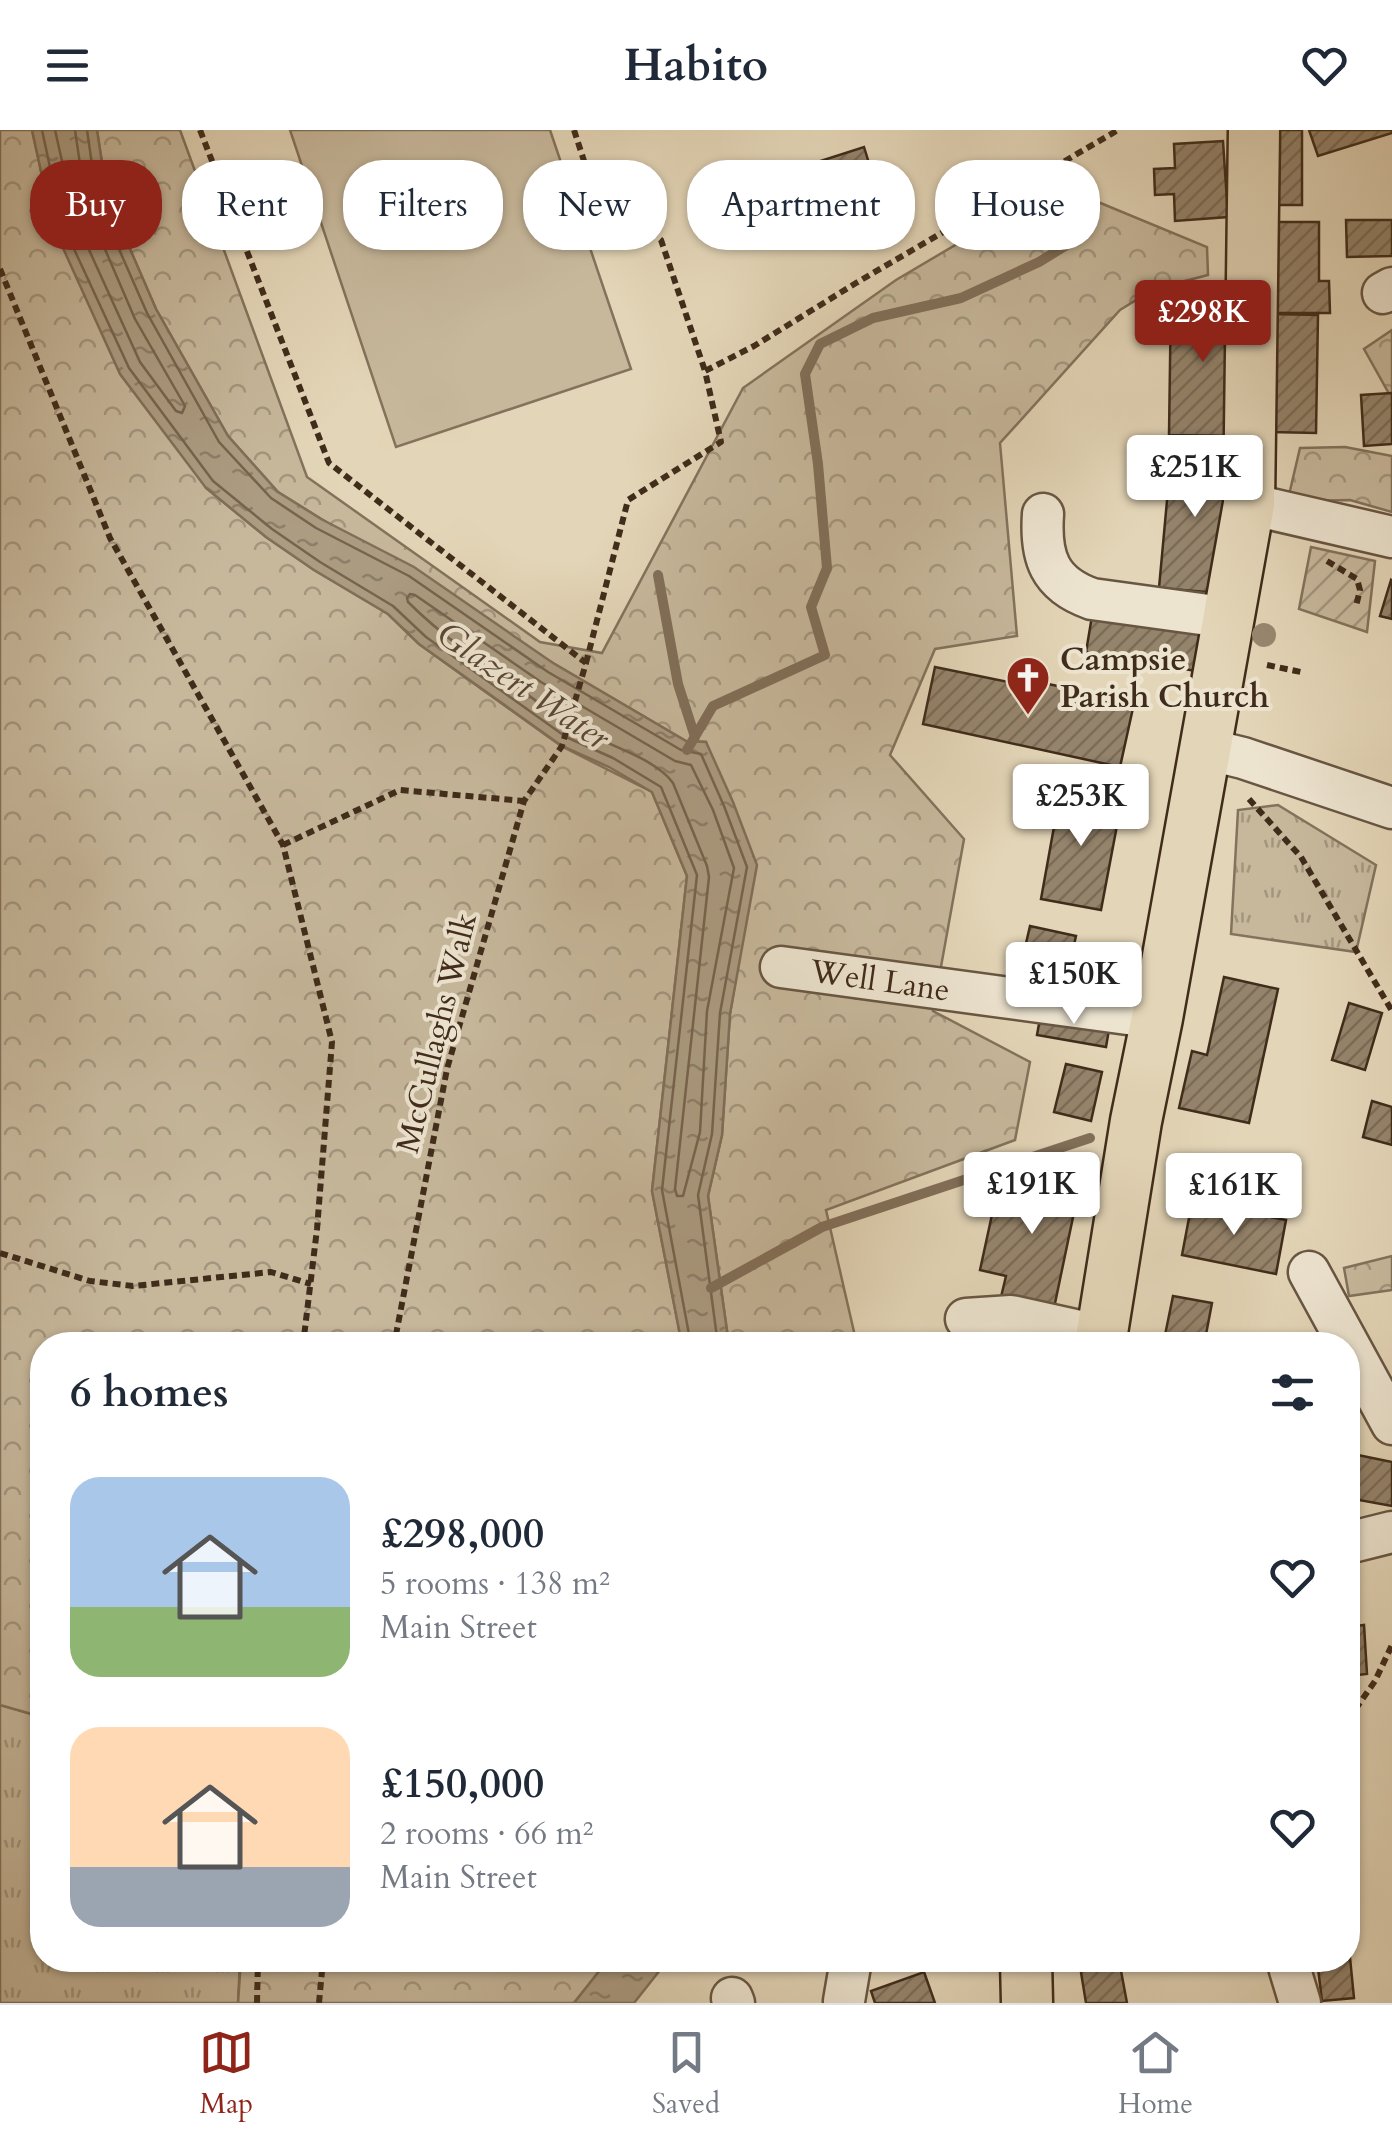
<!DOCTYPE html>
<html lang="en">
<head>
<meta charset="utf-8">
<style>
	:root { --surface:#fff; --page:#f6f6f7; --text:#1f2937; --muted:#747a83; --line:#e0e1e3; --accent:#8f2418 }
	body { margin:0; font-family:Cardo,serif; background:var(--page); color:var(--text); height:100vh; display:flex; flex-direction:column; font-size:38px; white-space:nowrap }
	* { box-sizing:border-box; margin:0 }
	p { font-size:32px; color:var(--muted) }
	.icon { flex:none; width:55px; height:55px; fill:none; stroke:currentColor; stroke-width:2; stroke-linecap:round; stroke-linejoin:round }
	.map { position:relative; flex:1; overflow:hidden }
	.drawer { position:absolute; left:30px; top:1202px; width:1330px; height:640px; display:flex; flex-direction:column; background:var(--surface); border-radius:40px; box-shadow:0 2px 8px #0004 }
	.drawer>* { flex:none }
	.top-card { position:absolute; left:30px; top:30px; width:1332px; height:90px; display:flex; gap:20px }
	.price { position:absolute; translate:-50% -85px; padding:0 22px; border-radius:10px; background:#fff; color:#222; font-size:32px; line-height:65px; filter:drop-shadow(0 2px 5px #0008) }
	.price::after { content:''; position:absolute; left:50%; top:60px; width:30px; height:22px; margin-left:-15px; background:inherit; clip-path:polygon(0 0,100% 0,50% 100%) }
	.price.active { background:var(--accent); color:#fff }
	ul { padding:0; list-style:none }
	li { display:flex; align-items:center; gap:30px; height:250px; padding:0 40px }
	li span { display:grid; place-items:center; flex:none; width:280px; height:200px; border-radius:30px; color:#555 }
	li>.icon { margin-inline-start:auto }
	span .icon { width:120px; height:120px; fill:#fffc; stroke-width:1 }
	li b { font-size:42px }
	h2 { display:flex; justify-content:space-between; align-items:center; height:120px; padding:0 40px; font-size:42px }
	.pill { padding:0 35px; border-radius:40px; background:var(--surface); box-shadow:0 2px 8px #0004; font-size:35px; line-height:90px }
	.pill.active { background:var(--accent); color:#fff }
	header { display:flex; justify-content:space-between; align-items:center; height:130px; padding:0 40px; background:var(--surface); font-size:45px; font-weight:700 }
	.dock { display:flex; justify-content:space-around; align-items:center; height:140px; border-top:2px solid var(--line); background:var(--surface); font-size:28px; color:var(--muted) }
	.dock a { display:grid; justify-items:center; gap:5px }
	.dock .active { color:var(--accent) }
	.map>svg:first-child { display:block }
	.grass { fill:url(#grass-tufts); stroke:#84725c; stroke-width:2.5 }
	.forest { fill:url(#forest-crowns); stroke:#84725c; stroke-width:2.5 }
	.park { fill:#c7b89c; stroke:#84725c; stroke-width:2.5 }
	.garden { fill:url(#garden-furrows); stroke:#84725c; stroke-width:2.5 }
	.water { fill:url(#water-ripples); stroke:#816f59; stroke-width:2.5 }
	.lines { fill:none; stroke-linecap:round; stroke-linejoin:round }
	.shore { stroke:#76644e; stroke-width:2.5 }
	.stream { stroke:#816f59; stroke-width:10 }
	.building { fill:url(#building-hatch); stroke:#402c1b; stroke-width:2.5 }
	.minor-casing { stroke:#695642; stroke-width:45 }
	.major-casing { stroke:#402c1b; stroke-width:55 }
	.path { stroke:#402c1b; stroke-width:6; stroke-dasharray:8 5; stroke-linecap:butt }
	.minor { stroke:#ede4d0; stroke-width:40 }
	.major { stroke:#e3d5b7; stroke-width:50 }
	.tree { fill:#988770 }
	.labels { text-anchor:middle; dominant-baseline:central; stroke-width:8; stroke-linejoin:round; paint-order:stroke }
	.poi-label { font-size:32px; font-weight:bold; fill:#402c1b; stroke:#ede4d0; text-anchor:start }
	.street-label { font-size:32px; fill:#402c1b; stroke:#ede4d0 }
	.water-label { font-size:35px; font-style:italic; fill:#5b4835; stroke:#ede4d0 }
</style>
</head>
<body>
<header><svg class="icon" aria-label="menu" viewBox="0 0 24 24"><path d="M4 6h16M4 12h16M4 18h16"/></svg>Habito<svg class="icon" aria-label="heart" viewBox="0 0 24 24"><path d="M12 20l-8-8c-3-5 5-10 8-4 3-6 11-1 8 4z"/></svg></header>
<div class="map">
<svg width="1392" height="1873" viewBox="0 0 1392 1873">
	<defs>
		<pattern id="grass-tufts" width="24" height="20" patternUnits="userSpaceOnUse" patternTransform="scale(2.5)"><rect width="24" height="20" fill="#c7b89c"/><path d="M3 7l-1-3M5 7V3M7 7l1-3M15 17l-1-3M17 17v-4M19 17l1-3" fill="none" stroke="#a3967e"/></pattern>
		<pattern id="forest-crowns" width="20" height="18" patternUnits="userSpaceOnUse" patternTransform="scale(2.5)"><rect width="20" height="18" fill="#c7b89c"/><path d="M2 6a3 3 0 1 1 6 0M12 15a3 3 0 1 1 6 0" fill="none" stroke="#a3967e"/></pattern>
		<pattern id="garden-furrows" width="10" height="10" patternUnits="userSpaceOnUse" patternTransform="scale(2.5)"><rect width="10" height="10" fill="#c7b89c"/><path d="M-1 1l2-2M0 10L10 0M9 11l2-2" fill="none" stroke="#a3967e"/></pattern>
		<pattern id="water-ripples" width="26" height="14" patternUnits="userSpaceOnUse" patternTransform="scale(2.5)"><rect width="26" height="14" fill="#ac9c82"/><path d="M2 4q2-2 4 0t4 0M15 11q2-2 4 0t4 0" fill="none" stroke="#8d7f6a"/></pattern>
		<pattern id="building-hatch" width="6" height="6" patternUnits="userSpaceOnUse" patternTransform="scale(2.5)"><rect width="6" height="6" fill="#95846c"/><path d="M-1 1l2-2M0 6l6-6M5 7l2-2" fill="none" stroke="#7b6c58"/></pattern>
	</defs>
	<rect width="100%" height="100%" fill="#e3d5b7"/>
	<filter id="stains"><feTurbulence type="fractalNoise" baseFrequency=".002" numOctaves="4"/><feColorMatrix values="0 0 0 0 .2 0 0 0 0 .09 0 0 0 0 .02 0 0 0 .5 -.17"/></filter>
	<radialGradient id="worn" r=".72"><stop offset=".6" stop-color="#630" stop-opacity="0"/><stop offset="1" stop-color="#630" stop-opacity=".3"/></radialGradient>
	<g class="grass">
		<polygon points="1278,675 1376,735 1356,822 1231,804 1238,680"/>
		<polygon points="0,1575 42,1587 42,1830 240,1830 238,1873 0,1873"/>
	</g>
	<g class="forest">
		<polygon points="0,0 32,0 53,96 206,358 266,407 314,440 388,484 419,514 561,616 652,662 687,746 652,1061 682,1215 42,1215 42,1587 0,1575"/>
		<polygon points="97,0 180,0 307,347 540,512 602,523 743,258 896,150 1057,55 1207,117 1208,145 1154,159 1120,180 1000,313 1017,506 935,519 890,625 964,709 933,881 1030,932 1015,1010 826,1080 857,1215 729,1215 708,1066 722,1005 730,884 742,812 706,612 686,611 553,533 278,362 228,306 156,179 107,66"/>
		<polygon points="1392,200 1392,269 1364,219"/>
		<polygon points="1345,317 1392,326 1392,382 1350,370 1304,371 1289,365 1300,318"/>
		<polygon points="1392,1126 1392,1160 1349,1166 1344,1138"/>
		<polygon points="241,1830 608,1830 574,1873 238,1873"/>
	</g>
	<polygon class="park" points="290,0 550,0 631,239 396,317"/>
	<polygon class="garden" points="1311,417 1375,431 1367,502 1299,479"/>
	<g class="water">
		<polygon points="32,0 97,0 107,66 156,179 228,306 278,362 321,389 414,437 553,533 686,611 706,612 733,672 757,735 730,884 722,1005 708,1066 729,1215 682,1215 652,1061 687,746 652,662 609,637 562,616 419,514 388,484 314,440 266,407 206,358 120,244 53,96"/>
		<polygon points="608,1830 668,1830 634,1873 574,1873"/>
	</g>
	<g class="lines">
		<g class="shore">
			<polyline points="42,0 62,93 129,238 213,351 272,399 320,432 393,476 426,507 566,607 613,628 661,657 697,745 662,1060 691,1215"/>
			<polyline points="55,0 75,89 140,232 176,281 182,283 185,276 135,189 86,75 75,0"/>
			<polyline points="87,0 97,69 147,183 219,312 271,368 316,398 409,446 548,542 681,620 701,624 724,676 747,737 720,883 712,1004 698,1065 718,1215"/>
			<path d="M410,464L415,465L541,552L675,631L691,635L713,680L734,738L707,881L700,1002L683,1066H677L675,1059L709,747L707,736L673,653C656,628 600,612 573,597C556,587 539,573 523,561C483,534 442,506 408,472L407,468Z"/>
		</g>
		<g class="stream">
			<polyline points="658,445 678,554 695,607"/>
			<polyline points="687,620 713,576 825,525 811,477 827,438 818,334 805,244 820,214 873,188 961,168 1039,132 1083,105 1085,48"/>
			<polyline points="711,1158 822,1097 1090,1008"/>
		</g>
	</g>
	<g class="building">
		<rect x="1274" y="0" width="28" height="75"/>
		<polygon points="1309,0 1392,0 1392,3 1318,26"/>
		<polygon points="1223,11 1228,87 1175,91 1174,64 1155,65 1154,39 1175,38 1174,14"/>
		<polygon points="864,17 876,56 799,81 786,42"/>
		<polygon points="1346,90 1392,90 1392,126 1347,127"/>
		<polygon points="1276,92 1319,92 1319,151 1329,151 1330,183 1276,183"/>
		<polygon points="1171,164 1237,165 1235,306 1169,305"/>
		<polygon points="1271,184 1318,185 1316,303 1270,302"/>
		<polygon points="1392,263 1392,314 1364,316 1361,265"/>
		<polygon points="1172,316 1230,322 1218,463 1159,458"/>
		<polygon points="1391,450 1392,451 1392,489 1380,486"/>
		<polygon points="1093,480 1203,499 1196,541 1086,522"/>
		<polygon points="935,537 1028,556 1029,550 1096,564 1095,570 1133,578 1120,637 923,594"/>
		<polygon points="1061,658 1122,669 1101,780 1041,769"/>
		<polygon points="1030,796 1076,806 1064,858 1018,848"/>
		<polygon points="1224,847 1278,859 1249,993 1179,978 1192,921 1207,925"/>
		<polygon points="1349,873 1382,883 1365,940 1332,930"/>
		<polygon points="1042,877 1111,888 1106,917 1037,905"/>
		<polygon points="1066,934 1102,942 1091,991 1054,982"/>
		<polygon points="1372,971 1392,977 1392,1015 1363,1007"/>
		<polygon points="1031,1038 1081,1049 1054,1178 1001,1167 1006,1146 980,1140 998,1057 1026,1063"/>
		<polygon points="1192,1072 1286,1090 1276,1144 1182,1125"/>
		<polygon points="1173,1166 1212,1173 1204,1215 1163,1215"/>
		<polygon points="1348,1323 1392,1332 1392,1376 1348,1368"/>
		<polygon points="1364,1495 1367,1544 1348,1546 1348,1497"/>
		<polygon points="1348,1807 1354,1868 1322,1871 1317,1830 1348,1830"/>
		<polygon points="1079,1830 1119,1830 1127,1873 1086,1873"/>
		<polygon points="924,1842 935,1873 875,1873 871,1861"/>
	</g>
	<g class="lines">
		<defs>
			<g id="minor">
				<polyline points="1383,163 1392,158"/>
				<polyline points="1249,374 1392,407"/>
				<path d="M1043,384C1040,427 1049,454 1092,469L1230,488"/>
				<polyline points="1206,619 1243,628 1392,678"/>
				<polyline points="781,837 1157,888"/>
				<polyline points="1309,1142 1392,1294"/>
				<polyline points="966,1189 1011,1186 1102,1206"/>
				<polyline points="1348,1413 1392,1402"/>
				<polyline points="1287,1830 1300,1873"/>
				<polyline points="732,1868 734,1873"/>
				<polyline points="844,1871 851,1830"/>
			</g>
			<g id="major">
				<polyline points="1100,1215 1136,991 1157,888 1249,374 1254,0"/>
				<polyline points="1026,1830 1027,1873"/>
			</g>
		</defs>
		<use href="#minor" class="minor-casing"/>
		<use href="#major" class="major-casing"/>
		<g class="path">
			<polyline points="200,0 329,333 586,533 562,616 524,671 447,939 394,1215"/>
			<polyline points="574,0 586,37 599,56 661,110 705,241"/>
			<polyline points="0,139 110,408 283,715 332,912 317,1099 303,1215"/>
			<polyline points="1327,431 1357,449 1360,460 1356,476"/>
			<polyline points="586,533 628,370 721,312 705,241 754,216 856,153 1118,0"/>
			<polyline points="1267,535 1301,542"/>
			<polyline points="1249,669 1301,727 1392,881"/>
			<polyline points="283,715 400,660 524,671"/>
			<polyline points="0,1123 90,1151 133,1156 271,1142 311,1154"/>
			<polyline points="1348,1590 1375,1551 1392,1515"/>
			<polyline points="257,1873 258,1830"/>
			<polyline points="319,1873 323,1830"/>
		</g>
		<use href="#minor" class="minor"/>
		<use href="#major" class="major"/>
	</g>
	<circle class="tree" cx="1264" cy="505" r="12"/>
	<defs>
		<symbol id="church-pin" viewBox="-11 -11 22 30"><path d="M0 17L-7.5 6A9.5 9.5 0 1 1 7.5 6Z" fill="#8f2418" stroke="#ede4d0"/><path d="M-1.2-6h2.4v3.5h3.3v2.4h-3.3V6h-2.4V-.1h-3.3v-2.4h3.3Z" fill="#fff"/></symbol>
	</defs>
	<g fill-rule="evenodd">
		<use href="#church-pin" x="1003" y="523" width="50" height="68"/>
	</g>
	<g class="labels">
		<g class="poi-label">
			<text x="1060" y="530">Campsie<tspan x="1060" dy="37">Parish Church</tspan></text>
		</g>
		<g class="street-label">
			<text transform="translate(880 851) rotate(8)">Well Lane</text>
			<text transform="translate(437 903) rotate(-76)">McCullaghs Walk</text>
		</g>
		<g class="water-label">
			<text transform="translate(523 556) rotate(34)">Glazert Water</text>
		</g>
	</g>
	<rect width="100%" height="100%" filter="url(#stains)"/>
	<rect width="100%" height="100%" fill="url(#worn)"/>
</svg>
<b class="price active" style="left:1203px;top:235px">£298K</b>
<b class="price" style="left:1195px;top:390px">£251K</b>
<b class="price" style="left:1081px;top:719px">£253K</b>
<b class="price" style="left:1074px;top:897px">£150K</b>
<b class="price" style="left:1032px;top:1107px">£191K</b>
<b class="price" style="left:1234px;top:1108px">£161K</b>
<div class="top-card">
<a class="pill active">Buy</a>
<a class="pill">Rent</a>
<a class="pill">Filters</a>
<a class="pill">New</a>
<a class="pill">Apartment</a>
<a class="pill">House</a>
</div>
<section class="drawer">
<h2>6 homes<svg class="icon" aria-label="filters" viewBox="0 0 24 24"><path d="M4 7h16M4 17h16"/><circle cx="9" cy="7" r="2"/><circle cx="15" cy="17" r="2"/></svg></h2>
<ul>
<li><span style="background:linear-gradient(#a9c7e8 65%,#8fb573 0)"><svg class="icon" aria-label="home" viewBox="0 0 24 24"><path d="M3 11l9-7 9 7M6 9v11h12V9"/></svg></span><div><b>£298,000</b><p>5 rooms · 138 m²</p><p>Main Street</p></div><svg class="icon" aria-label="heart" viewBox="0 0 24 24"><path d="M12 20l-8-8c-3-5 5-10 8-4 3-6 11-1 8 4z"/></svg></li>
<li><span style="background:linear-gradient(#ffd9b3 70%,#9aa5b1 0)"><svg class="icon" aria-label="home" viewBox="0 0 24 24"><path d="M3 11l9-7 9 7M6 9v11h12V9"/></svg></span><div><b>£150,000</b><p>2 rooms · 66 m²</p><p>Main Street</p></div><svg class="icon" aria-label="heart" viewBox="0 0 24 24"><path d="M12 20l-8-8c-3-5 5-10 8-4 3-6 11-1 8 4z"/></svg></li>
</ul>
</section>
</div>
<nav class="dock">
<a class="active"><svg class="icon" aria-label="map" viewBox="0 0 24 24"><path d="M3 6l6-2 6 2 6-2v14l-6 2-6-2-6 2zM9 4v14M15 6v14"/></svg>Map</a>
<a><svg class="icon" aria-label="saved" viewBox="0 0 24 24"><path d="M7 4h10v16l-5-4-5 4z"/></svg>Saved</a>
<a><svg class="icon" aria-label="home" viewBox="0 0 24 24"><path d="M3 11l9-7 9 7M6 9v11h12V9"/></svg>Home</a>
</nav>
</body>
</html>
